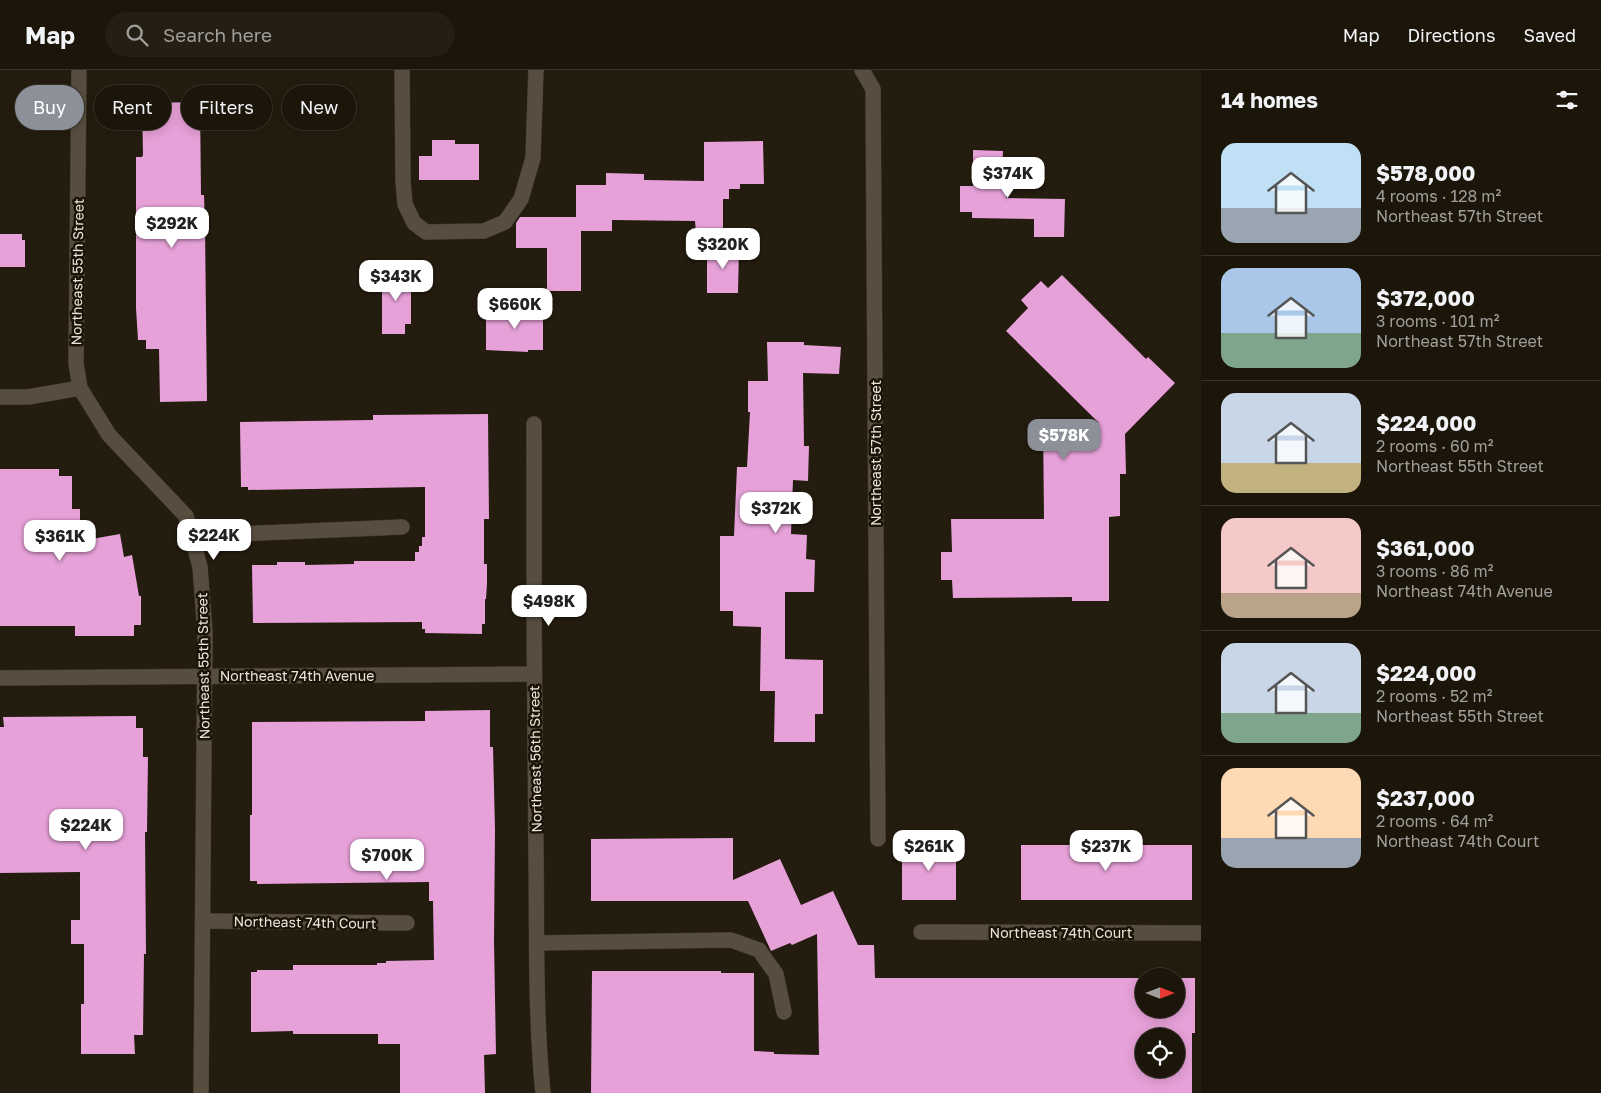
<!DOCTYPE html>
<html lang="en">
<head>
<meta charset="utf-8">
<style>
	:root { --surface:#1b150a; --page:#241e13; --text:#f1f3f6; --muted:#a09f9c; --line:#39342b; --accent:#8c9099 }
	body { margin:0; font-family:"Golos Text",sans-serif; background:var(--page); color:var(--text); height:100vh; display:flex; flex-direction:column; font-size:19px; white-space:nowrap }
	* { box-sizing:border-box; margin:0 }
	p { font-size:16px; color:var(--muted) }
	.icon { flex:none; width:28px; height:28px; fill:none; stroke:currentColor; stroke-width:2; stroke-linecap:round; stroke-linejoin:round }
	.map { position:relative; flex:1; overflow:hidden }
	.drawer { display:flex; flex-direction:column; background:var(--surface); width:400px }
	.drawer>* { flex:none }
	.guide { position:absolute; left:15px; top:15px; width:475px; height:45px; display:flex; gap:10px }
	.needle { width:32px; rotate:90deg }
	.controls { position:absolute; left:1135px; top:898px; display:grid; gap:10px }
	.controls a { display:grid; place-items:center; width:50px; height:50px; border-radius:50%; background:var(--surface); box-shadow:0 2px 12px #0003,0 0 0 1px var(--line); font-size:25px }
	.price { position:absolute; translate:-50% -42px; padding:0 11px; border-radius:10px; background:#fff; color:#222; font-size:16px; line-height:32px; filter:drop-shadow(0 1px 2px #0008) }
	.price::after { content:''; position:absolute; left:50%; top:30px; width:15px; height:11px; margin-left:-8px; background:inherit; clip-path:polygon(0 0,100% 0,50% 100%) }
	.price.current { background:var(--accent); color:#fff }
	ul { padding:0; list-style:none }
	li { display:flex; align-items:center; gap:15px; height:125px; padding:0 20px }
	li+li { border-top:1px solid var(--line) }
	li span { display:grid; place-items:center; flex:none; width:140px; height:100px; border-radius:15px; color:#555 }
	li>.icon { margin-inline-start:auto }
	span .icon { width:60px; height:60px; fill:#fffc; stroke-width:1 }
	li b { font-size:21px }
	h2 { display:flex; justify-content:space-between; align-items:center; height:60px; padding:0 20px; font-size:21px }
	.tag { padding:0 18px; border-radius:22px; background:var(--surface); box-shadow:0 2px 12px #0003,0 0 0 1px var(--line); font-size:18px; line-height:45px }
	.tag.current { background:var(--accent); color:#fff }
	header { display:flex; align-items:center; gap:30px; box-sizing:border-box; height:70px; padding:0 25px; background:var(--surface); border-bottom:1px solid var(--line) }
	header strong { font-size:24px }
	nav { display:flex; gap:28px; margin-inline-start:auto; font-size:18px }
	.search { width:350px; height:45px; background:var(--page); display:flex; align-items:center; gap:12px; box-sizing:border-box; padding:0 18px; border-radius:28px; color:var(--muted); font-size:19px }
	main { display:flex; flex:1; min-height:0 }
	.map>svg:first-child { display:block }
	.building { fill:#e6a1d8; fill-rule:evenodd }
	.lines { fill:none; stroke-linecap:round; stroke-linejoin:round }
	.minor-casing { stroke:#3e3730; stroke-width:16 }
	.minor { stroke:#584e3f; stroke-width:15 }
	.labels { text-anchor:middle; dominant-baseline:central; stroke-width:5; stroke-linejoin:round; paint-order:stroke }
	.street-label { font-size:14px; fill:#eae4db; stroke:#1b1306 }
</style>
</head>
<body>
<header>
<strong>Map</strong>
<div class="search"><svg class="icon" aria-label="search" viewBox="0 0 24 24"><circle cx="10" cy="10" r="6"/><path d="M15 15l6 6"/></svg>Search here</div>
<nav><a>Map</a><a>Directions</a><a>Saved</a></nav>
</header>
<main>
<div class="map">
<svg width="1201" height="1023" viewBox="0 0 1201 1023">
	<rect width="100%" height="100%" fill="#241c0e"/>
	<g class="building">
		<polygon points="200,32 201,125 204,125 205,158 207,331 160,332 159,279 146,279 146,270 138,270 136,238 136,87 142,87 143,85 142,33"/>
		<polygon points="432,70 455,70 455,74 479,74 479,110 419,110 419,86 432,86"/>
		<polygon points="763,71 764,114 740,114 740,119 729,119 729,129 723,129 723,163 696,163 695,151 612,150 612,161 581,161 581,221 547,221 547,178 516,178 516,153 520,147 576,147 576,115 606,115 606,103 644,104 644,110 704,111 704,72"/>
		<polygon points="973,80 1003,81 1002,106 1006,106 1006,128 1065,129 1064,167 1034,167 1034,149 972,148 972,142 960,142 960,116 973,116"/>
		<polygon points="0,164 22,164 22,170 25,170 25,197 0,197"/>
		<polygon points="707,177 739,177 738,223 707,223"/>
		<polygon points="382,201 411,201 411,254 405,254 405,264 382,264"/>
		<polygon points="1062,205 1146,289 1148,287 1175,313 1125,364 1126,404 1120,404 1120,446 1109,447 1109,531 1072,531 1072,527 953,528 952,510 941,510 941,482 952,482 951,449 1044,449 1043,353 1099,353 1006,261 1028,238 1021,230 1041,211 1048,218"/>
		<polygon points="543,239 543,280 528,280 528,282 486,280 486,240"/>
		<polygon points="767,272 804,272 804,275 841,277 839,304 803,303 804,376 809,376 808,411 793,410 791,464 807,465 806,489 815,490 814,522 785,522 785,589 823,590 823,644 815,644 815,672 774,672 775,621 760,621 761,557 733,556 733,541 720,541 720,466 734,466 737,397 747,397 750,342 748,342 748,311 768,311"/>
		<polygon points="488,344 489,449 484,449 484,494 487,494 487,513 486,529 485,529 485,554 482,554 482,564 425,563 425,559 422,559 422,552 253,553 252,495 277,495 277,492 305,492 305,495 354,494 354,491 415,491 415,482 419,482 419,476 422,476 422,467 425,467 425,417 248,420 248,417 241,417 240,352 373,350 373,345"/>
		<polygon points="0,399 59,399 59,406 72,406 72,439 80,439 80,471 120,464 124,487 132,485 139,526 141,526 141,555 134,555 134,566 75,566 75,556 0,556"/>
		<polygon points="490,640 490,677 493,677 495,760 494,871 496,984 484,985 485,1023 400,1023 400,974 378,974 378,964 293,964 293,961 251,962 251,902 257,902 257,900 293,900 293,895 377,895 377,893 386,893 386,891 434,890 433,831 429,831 429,812 257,814 257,811 250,811 250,745 252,745 252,652 425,651 425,641"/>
		<polygon points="136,646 136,658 143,658 143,687 148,687 147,762 145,762 146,884 144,884 143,965 134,965 135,984 81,984 81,934 84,934 84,874 71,874 71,850 80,850 80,802 0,803 0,657 4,657 3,647"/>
		<path d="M733,768V810L780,789L801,835L833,821L858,875H874L875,908H1144V939H1176V908H1195V963H1192V1023H591L592,901H721V903H754V981L774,982V984L819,985L817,864L792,875L790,873L771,881L748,831H591V769ZM1144,966H1176V999H1144Z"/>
		<rect x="902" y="775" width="54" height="55"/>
		<rect x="1021" y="775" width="171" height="55"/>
	</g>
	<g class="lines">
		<defs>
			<g id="minor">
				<polyline points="79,0 76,293 80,318 109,365 186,446 200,497 205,563 201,1023"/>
				<polyline points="402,0 403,111 405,134 414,153 426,162 484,161 505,152 521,129 533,88 536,0"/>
				<polyline points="862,0 873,19 878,769"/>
				<polyline points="0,327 28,327 80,318"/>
				<path d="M534,354C534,498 534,641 536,785C537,864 535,944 543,1023"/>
				<polyline points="192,466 402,457"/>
				<polyline points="0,608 533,604"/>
				<polyline points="203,851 407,853"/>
				<polyline points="921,862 1201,863"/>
				<polyline points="537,873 731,870 759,880 776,904 784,942"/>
			</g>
		</defs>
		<use href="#minor" class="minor-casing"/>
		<use href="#minor" class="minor"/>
	</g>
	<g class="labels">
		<g class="street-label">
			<text transform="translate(77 202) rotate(-89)">Northeast 55th Street</text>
			<text transform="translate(875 383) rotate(-90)">Northeast 57th Street</text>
			<text transform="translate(203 596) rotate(-91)">Northeast 55th Street</text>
			<text x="297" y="605">Northeast 74th Avenue</text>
			<text transform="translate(535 689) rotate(-91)">Northeast 56th Street</text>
			<text transform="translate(305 852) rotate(1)">Northeast 74th Court</text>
			<text x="1061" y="862">Northeast 74th Court</text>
		</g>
	</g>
</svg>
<div class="controls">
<a><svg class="needle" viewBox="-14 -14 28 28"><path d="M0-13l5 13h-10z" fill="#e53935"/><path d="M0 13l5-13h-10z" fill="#a09f9c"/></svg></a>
<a><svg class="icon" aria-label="locate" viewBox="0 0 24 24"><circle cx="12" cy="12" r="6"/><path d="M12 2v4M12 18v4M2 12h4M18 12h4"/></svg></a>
</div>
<b class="price" style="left:1008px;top:129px">$374K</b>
<b class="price" style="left:172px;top:179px">$292K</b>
<b class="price" style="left:723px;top:200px">$320K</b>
<b class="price" style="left:396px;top:232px">$343K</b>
<b class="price" style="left:515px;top:260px">$660K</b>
<b class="price current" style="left:1064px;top:391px">$578K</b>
<b class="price" style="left:776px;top:464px">$372K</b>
<b class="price" style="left:214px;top:491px">$224K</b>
<b class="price" style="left:60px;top:492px">$361K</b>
<b class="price" style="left:549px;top:557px">$498K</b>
<b class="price" style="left:86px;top:781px">$224K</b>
<b class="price" style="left:929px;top:802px">$261K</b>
<b class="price" style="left:1106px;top:802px">$237K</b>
<b class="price" style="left:387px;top:811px">$700K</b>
<div class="guide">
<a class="tag current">Buy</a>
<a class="tag">Rent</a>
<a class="tag">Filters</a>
<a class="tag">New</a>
</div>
</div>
<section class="drawer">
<h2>14 homes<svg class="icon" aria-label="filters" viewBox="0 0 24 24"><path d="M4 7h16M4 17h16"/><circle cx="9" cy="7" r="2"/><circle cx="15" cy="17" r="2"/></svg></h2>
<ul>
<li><span style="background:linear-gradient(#bfe0f5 65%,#9aa5b1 0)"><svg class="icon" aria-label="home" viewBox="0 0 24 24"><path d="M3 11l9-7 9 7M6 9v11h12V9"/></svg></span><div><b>$578,000</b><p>4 rooms · 128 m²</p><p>Northeast 57th Street</p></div></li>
<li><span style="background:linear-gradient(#a9c7e8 65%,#7fa58c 0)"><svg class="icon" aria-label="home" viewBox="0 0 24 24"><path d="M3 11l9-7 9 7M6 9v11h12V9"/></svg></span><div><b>$372,000</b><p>3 rooms · 101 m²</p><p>Northeast 57th Street</p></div></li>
<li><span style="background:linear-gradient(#c9d6e8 70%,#c2b280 0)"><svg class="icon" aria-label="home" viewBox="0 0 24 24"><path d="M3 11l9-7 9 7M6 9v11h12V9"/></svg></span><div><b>$224,000</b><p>2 rooms · 60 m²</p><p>Northeast 55th Street</p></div></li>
<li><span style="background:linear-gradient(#f6c9c9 75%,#b9a48a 0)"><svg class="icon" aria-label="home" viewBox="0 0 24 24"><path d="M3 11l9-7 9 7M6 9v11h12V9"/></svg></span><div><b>$361,000</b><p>3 rooms · 86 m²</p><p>Northeast 74th Avenue</p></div></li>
<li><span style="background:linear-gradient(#c9d6e8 70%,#7fa58c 0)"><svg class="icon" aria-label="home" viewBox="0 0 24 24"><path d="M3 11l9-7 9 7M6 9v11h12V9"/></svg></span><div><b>$224,000</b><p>2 rooms · 52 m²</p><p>Northeast 55th Street</p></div></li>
<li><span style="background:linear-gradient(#ffd9b3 70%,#9aa5b1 0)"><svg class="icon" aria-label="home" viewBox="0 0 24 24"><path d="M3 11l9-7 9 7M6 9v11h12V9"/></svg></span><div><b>$237,000</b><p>2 rooms · 64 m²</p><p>Northeast 74th Court</p></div></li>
</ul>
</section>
</main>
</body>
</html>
